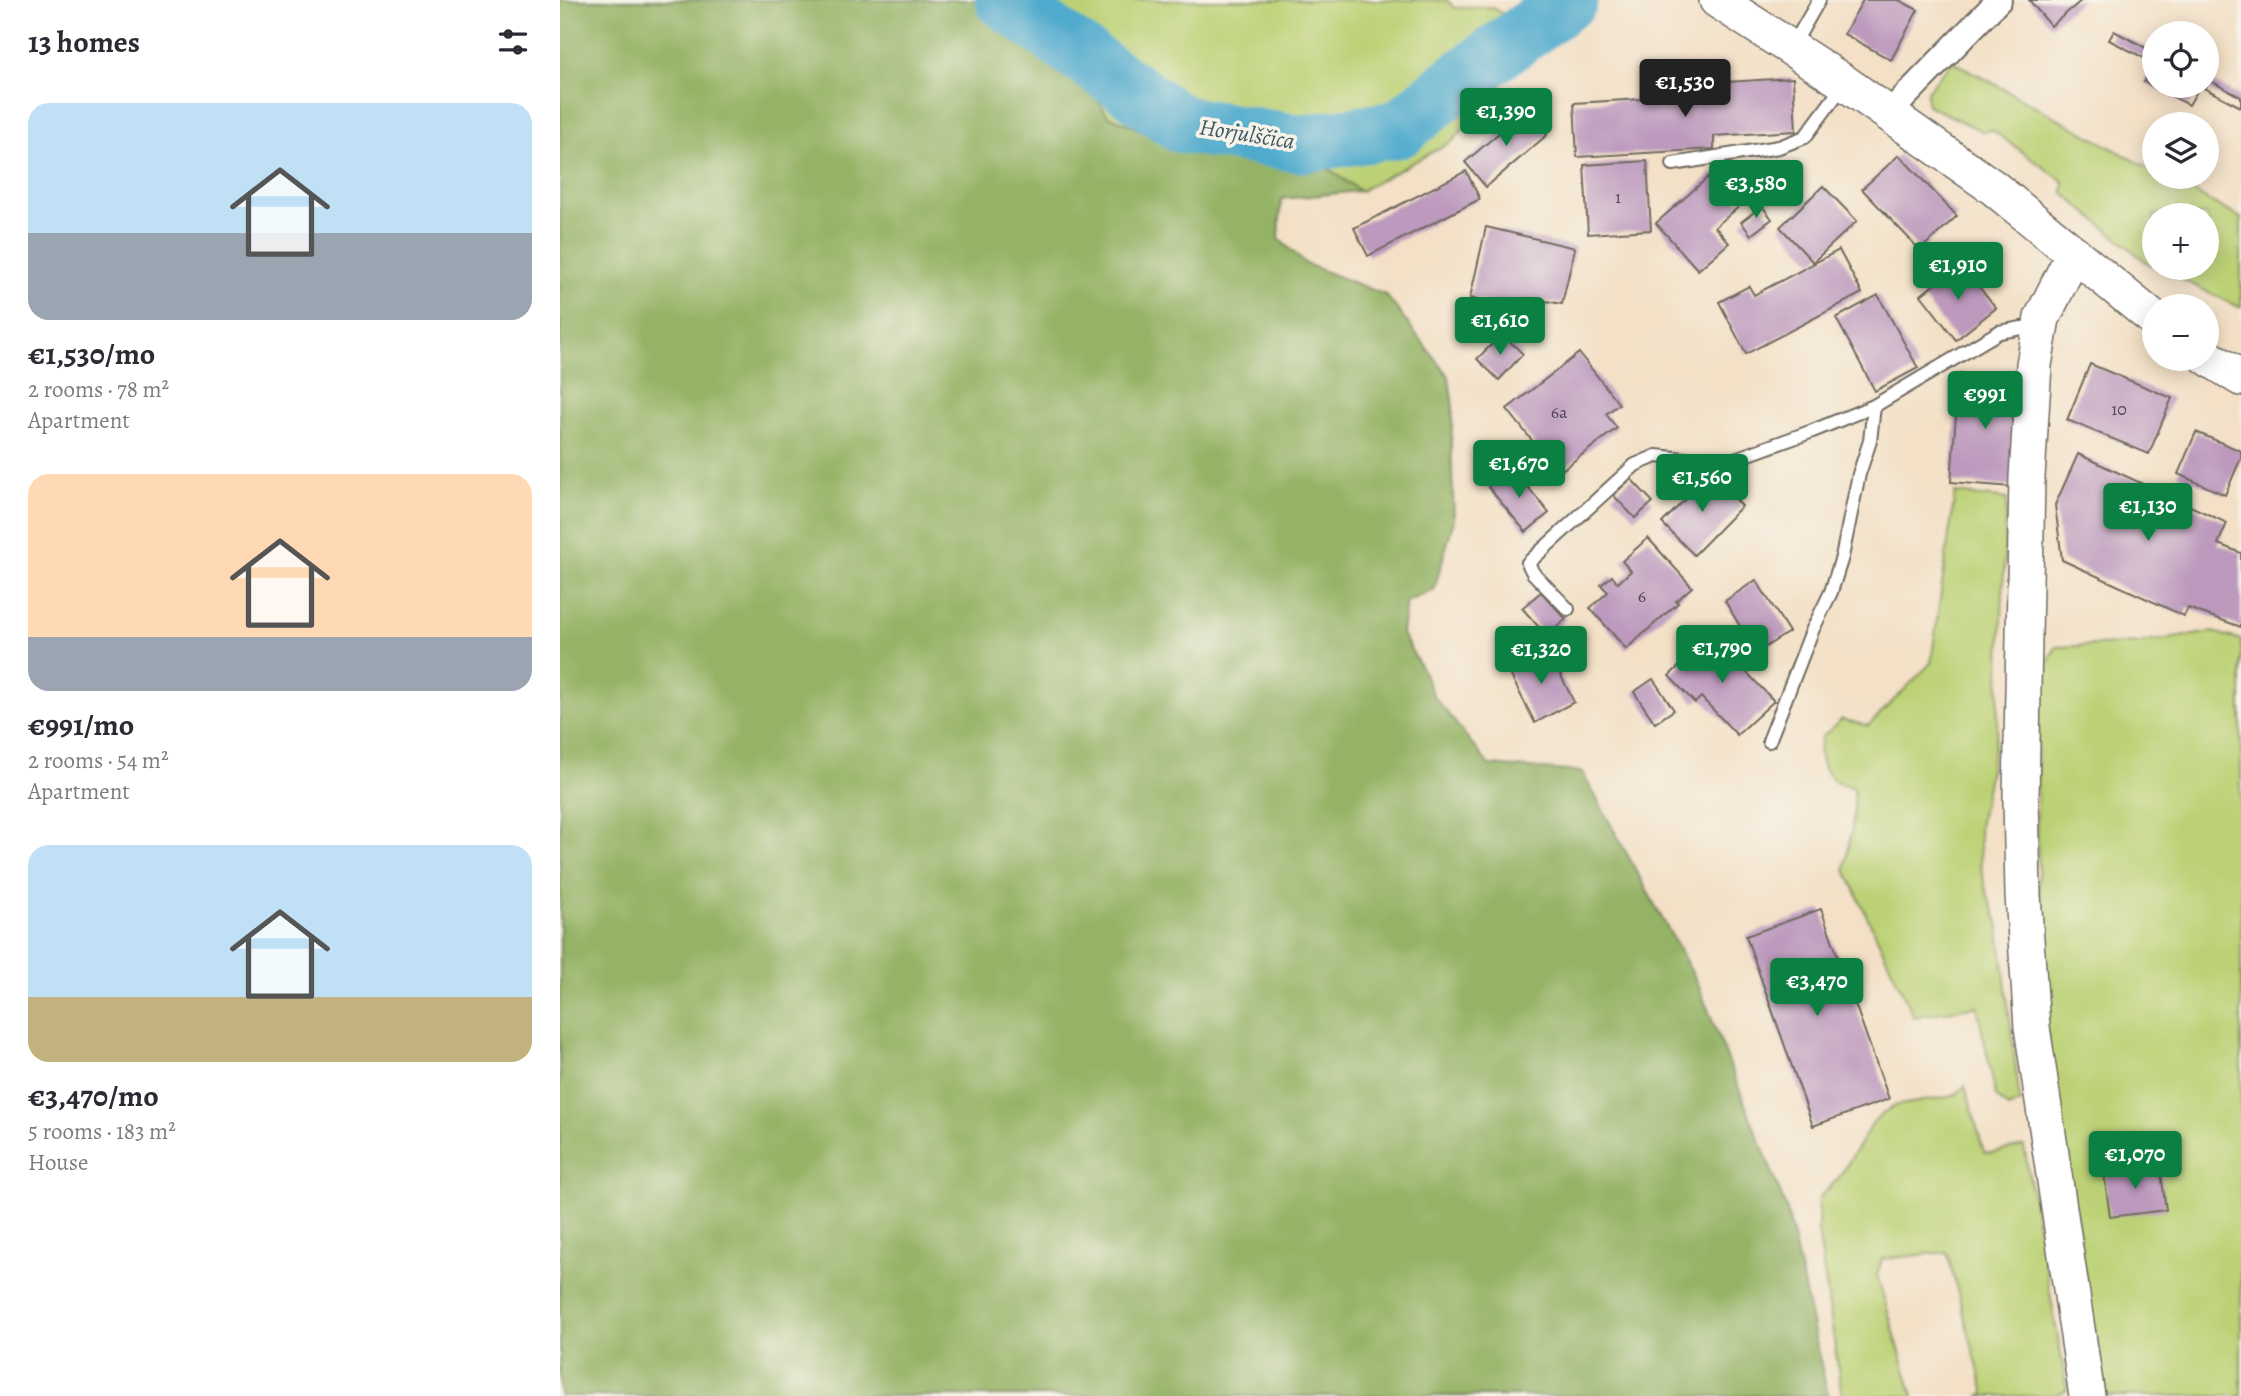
<!DOCTYPE html>
<html lang="en">
<head>
<meta charset="utf-8">
<style>
	:root { --surface:#fff; --page:#f7f7f7; --text:#2b2b33; --muted:#7c7c81; --accent:#0b8043 }
	body { margin:0; font-family:Alegreya,serif; background:var(--page); color:var(--text); height:100vh; display:flex; flex-direction:column; font-size:26px; white-space:nowrap }
	* { box-sizing:border-box; margin:0 }
	p { font-size:23px; color:var(--muted) }
	.icon { flex:none; width:38px; height:38px; fill:none; stroke:currentColor; stroke-width:2; stroke-linecap:round; stroke-linejoin:round }
	.map { position:relative; flex:1; overflow:hidden }
	.sheet { display:flex; flex-direction:column; background:var(--surface); width:560px }
	.sheet>* { flex:none }
	.buttons { position:absolute; left:1582px; top:21px; display:grid; gap:14px }
	.buttons a { display:grid; place-items:center; width:77px; height:77px; border-radius:50%; background:var(--surface); box-shadow:0 4px 18px #0003; font-size:35px }
	.price { position:absolute; translate:-50% -60px; padding:0 16px; border-radius:7px; background:var(--accent); color:#fff; font-size:23px; line-height:46px; filter:drop-shadow(0 2px 4px #0008) }
	.price::after { content:''; position:absolute; left:50%; top:42px; width:21px; height:16px; margin-left:-10px; background:inherit; clip-path:polygon(0 0,100% 0,50% 100%) }
	.price.selected { background:#222; color:#fff }
	ul { padding:0; list-style:none }
	li { display:grid; align-content:center; gap:14px; height:371px; padding:0 28px }
	li span { display:grid; place-items:center; height:217px; border-radius:21px; color:#555 }
	li>.icon { margin-inline-start:auto }
	span .icon { width:126px; height:126px; fill:#fffc; stroke-width:1 }
	li b { font-size:30px }
	h2 { display:flex; justify-content:space-between; align-items:center; height:84px; padding:0 28px; font-size:30px }
	main { display:flex; flex:1; min-height:0 }
	.map>svg:first-child { display:block }
	.green { fill:#bcd174; stroke:#747e50; stroke-width:2 }
	.forest { fill:#95b366; stroke:#606f48; stroke-width:2 }
	.lines { fill:none; stroke-linecap:round; stroke-linejoin:round }
	.stream { stroke:#4faacd; stroke-width:10 }
	.river { stroke:#4faacd; stroke-width:58 }
	.building { fill:#bc99bd }
	.lane-casing { stroke:#716a61; stroke-width:16 }
	.street-casing { stroke:#716a61; stroke-width:28 }
	.secondary-casing { stroke:#716a61; stroke-width:38 }
	.lane { stroke:#fff; stroke-width:12 }
	.street { stroke:#fff; stroke-width:24 }
	.secondary { stroke:#fff; stroke-width:35 }
	.labels { text-anchor:middle; dominant-baseline:central; stroke-width:7; stroke-linejoin:round; paint-order:stroke }
	.number-label { font-size:18px; fill:#4f4650 }
	.water-label { font-size:23px; font-style:italic; fill:#385764; stroke:#f7f3e8 }
</style>
</head>
<body>
<main>
<section class="sheet">
<h2>13 homes<svg class="icon" aria-label="filters" viewBox="0 0 24 24"><path d="M4 7h16M4 17h16"/><circle cx="9" cy="7" r="2"/><circle cx="15" cy="17" r="2"/></svg></h2>
<ul>
<li><span style="background:linear-gradient(#bfe0f5 60%,#9aa5b1 0)"><svg class="icon" aria-label="home" viewBox="0 0 24 24"><path d="M3 11l9-7 9 7M6 9v11h12V9"/></svg></span><div><b>€1,530/mo</b><p>2 rooms · 78 m²</p><p>Apartment</p></div></li>
<li><span style="background:linear-gradient(#ffd9b3 75%,#9aa5b1 0)"><svg class="icon" aria-label="home" viewBox="0 0 24 24"><path d="M3 11l9-7 9 7M6 9v11h12V9"/></svg></span><div><b>€991/mo</b><p>2 rooms · 54 m²</p><p>Apartment</p></div></li>
<li><span style="background:linear-gradient(#bfe0f5 70%,#c2b280 0)"><svg class="icon" aria-label="home" viewBox="0 0 24 24"><path d="M3 11l9-7 9 7M6 9v11h12V9"/></svg></span><div><b>€3,470/mo</b><p>5 rooms · 183 m²</p><p>House</p></div></li>
</ul>
</section>
<div class="map">
<svg width="1681" height="1396" viewBox="0 0 1681 1396">
	<rect width="100%" height="100%" fill="#f7f3e8"/>
	<filter id="ink" filterUnits="userSpaceOnUse"><feTurbulence type="fractalNoise" baseFrequency=".0143" numOctaves="2"/><feDisplacementMap in="SourceGraphic" scale="14" xChannelSelector="R" yChannelSelector="G"/><feConvolveMatrix kernelMatrix="1 2 1 2 8 2 1 2 1" color-interpolation-filters="sRGB"/></filter>
	<filter id="wash" filterUnits="userSpaceOnUse"><feTurbulence type="fractalNoise" baseFrequency=".00686" numOctaves="4" result="noise"/><feDisplacementMap in="SourceGraphic" scale="28" xChannelSelector="R" yChannelSelector="G"/><feGaussianBlur stdDeviation="1.57" result="paint"/><feColorMatrix in="noise" values="0 0 0 0 0 0 0 0 0 0 0 0 0 0 0 0 0 1.4 0 .05"/><feComposite in="paint" operator="in"/></filter>
	<g filter="url(#wash)">
		<rect width="100%" height="100%" fill="#f3e0c6"/>
		<g class="green">
			<polygon points="447,0 887,0 894,8 931,7 950,18 959,44 952,73 893,141 800,191 766,167 715,165 661,153 591,134 548,116 530,88 532,67 545,37 484,28"/>
			<polygon points="1392,61 1594,171 1594,177 1606,177 1681,218 1681,308 1598,268 1647,268 1647,215 1594,215 1594,266 1586,262 1503,193 1504,182 1432,130 1424,132 1367,105 1367,91"/>
			<polygon points="1395,493 1447,499 1437,732 1419,827 1421,868 1427,894 1438,922 1460,1102 1448,1108 1436,1096 1417,1006 1354,1017 1285,869 1294,814 1294,788 1275,782 1264,769 1259,750 1262,737 1282,719 1308,726 1371,663"/>
			<polygon points="1653,632 1681,640 1681,1396 1547,1396 1532,1316 1482,1005 1477,822 1478,680 1496,647 1580,643"/>
			<polygon points="1405,1086 1424,1152 1431,1153 1464,1146 1507,1390 1493,1396 1419,1396 1425,1394 1387,1252 1322,1259 1317,1275 1353,1396 1282,1396 1258,1230 1259,1198 1278,1179 1314,1121 1333,1106 1394,1096"/>
		</g>
		<polygon class="forest" points="0,0 447,0 484,28 545,37 558,53 532,67 530,88 548,116 591,134 661,153 715,165 766,167 800,191 721,199 719,239 746,264 826,295 889,377 893,408 891,444 894,520 874,590 846,602 842,634 863,671 873,695 929,765 1022,772 1137,982 1227,1210 1268,1396 0,1396"/>
		<g class="lines">
			<polyline class="stream" points="978,0 1000,6"/>
			<polyline class="river" points="444,0 621,124 742,144 839,129 893,85 1009,0"/>
		</g>
		<g id="blocks">
			<g class="building">
				<polygon points="1303,0 1339,0 1358,10 1331,60 1284,34"/>
				<polygon points="1469,0 1522,0 1491,26"/>
				<polygon points="1554,31 1594,52 1594,86 1640,86 1629,105 1584,82 1594,63 1549,40"/>
				<polygon points="1233,78 1236,131 1154,136 1154,149 1017,157 1014,103 1151,95 1150,83"/>
				<polygon points="1647,79 1681,97 1681,107 1640,86 1647,86"/>
				<polygon points="966,110 987,135 926,187 905,162"/>
				<polygon points="1339,155 1397,216 1360,250 1302,189"/>
				<polygon points="1087,161 1091,230 1028,234 1024,165"/>
				<polygon points="906,171 920,199 808,256 794,228"/>
				<polygon points="1153,173 1181,205 1155,227 1169,243 1138,270 1096,223"/>
				<polygon points="1263,186 1297,221 1253,262 1220,227"/>
				<polygon points="1202,206 1212,219 1191,235 1181,222"/>
				<polygon points="926,227 1015,248 1002,304 970,298 967,311 910,298"/>
				<polygon points="1279,250 1302,293 1186,354 1159,302 1189,286 1194,295"/>
				<polygon points="1401,264 1436,308 1396,340 1361,295"/>
				<polygon points="1318,295 1358,368 1315,391 1276,318"/>
				<polygon points="942,334 963,354 939,380 917,359"/>
				<polygon points="1019,353 1059,404 1046,414 1057,428 998,473 947,409"/>
				<polygon points="1530,364 1612,398 1589,454 1507,420"/>
				<polygon points="1399,374 1459,379 1452,487 1391,482"/>
				<polygon points="1636,432 1681,451 1681,458 1665,495 1618,474"/>
				<polygon points="1518,454 1667,523 1658,544 1681,553 1681,627 1628,608 1624,616 1502,560 1495,505"/>
				<polygon points="952,467 989,513 966,532 928,487"/>
				<polygon points="1150,474 1182,506 1134,555 1102,523"/>
				<polygon points="1071,479 1093,502 1075,518 1053,495"/>
				<polygon points="1088,538 1132,587 1116,601 1118,603 1066,649 1030,608 1048,592 1041,585 1052,576 1058,583 1071,571 1062,561"/>
				<polygon points="1196,580 1229,632 1196,653 1165,601"/>
				<polygon points="981,592 1006,619 987,636 962,608"/>
				<polygon points="1151,635 1214,701 1177,735 1141,697 1135,703 1109,676"/>
				<polygon points="988,650 1014,702 975,723 948,670"/>
				<polygon points="1093,679 1114,710 1095,723 1074,692"/>
				<polygon points="1261,909 1329,1099 1253,1126 1186,936"/>
				<polygon points="1600,1165 1606,1210 1550,1217 1544,1173"/>
			</g>
		</g>
	</g>
	<g filter="url(#ink)">
		<use href="#blocks" fill-opacity="0" stroke="#716a61" stroke-width="2"/>
		<g class="lines">
			<defs>
				<g id="lane">
					<polyline points="1232,47 1259,0"/>
					<polyline points="1113,164 1219,147 1245,137 1283,86"/>
					<polyline points="1008,609 973,573 968,563 1075,465 1096,456 1164,463 1250,432 1314,406 1439,332 1462,328 1478,328"/>
					<polyline points="1209,741 1252,631 1271,592 1282,557 1299,474 1310,441 1314,406"/>
				</g>
				<polyline id="street" points="1329,113 1439,0"/>
				<g id="secondary">
					<polyline points="1157,0 1285,83 1434,188 1594,319"/>
					<polyline points="1514,253 1482,318 1474,365 1467,477 1461,797 1463,895 1472,1027 1527,1396"/>
					<polyline points="1647,357 1681,378"/>
				</g>
			</defs>
			<use href="#lane" class="lane-casing"/>
			<use href="#street" class="street-casing"/>
			<use href="#secondary" class="secondary-casing"/>
			<use href="#lane" class="lane"/>
			<use href="#street" class="street"/>
			<use href="#secondary" class="secondary"/>
		</g>
	</g>
	<g class="labels">
		<g class="number-label">
			<text x="1058" y="197">1</text>
			<text x="1559" y="409">10</text>
			<text x="999" y="412">6a</text>
			<text x="1082" y="596">6</text>
		</g>
		<g class="water-label">
			<text transform="translate(687 134) rotate(9)">Horjulščica</text>
		</g>
	</g>
</svg>
<div class="buttons">
<a><svg class="icon" aria-label="locate" viewBox="0 0 24 24"><circle cx="12" cy="12" r="6"/><path d="M12 2v4M12 18v4M2 12h4M18 12h4"/></svg></a>
<a><svg class="icon" aria-label="layers" viewBox="0 0 24 24"><path d="M12 4l9 5-9 5-9-5zM3 14l9 5 9-5"/></svg></a>
<a>+</a>
<a>−</a>
</div>
<b class="price selected" style="left:1125px;top:119px">€1,530</b>
<b class="price" style="left:946px;top:148px">€1,390</b>
<b class="price" style="left:1196px;top:220px">€3,580</b>
<b class="price" style="left:1398px;top:302px">€1,910</b>
<b class="price" style="left:940px;top:357px">€1,610</b>
<b class="price" style="left:1425px;top:431px">€991</b>
<b class="price" style="left:959px;top:500px">€1,670</b>
<b class="price" style="left:1142px;top:514px">€1,560</b>
<b class="price" style="left:1588px;top:543px">€1,130</b>
<b class="price" style="left:1162px;top:685px">€1,790</b>
<b class="price" style="left:981px;top:686px">€1,320</b>
<b class="price" style="left:1257px;top:1018px">€3,470</b>
<b class="price" style="left:1575px;top:1191px">€1,070</b>
</div>
</main>
</body>
</html>
